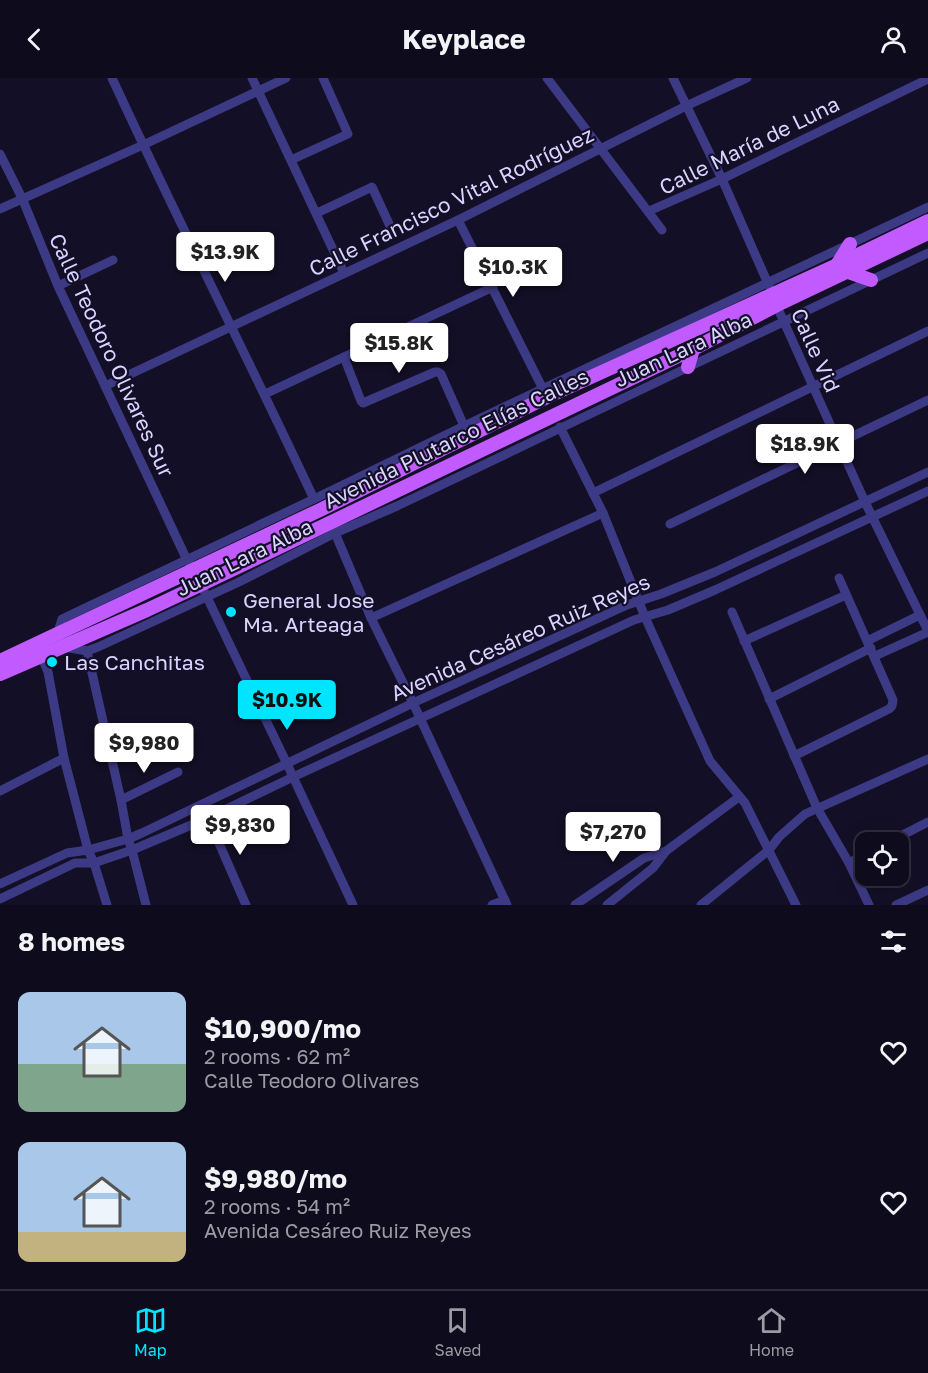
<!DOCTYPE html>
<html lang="en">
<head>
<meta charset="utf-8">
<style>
	:root { --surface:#0e0b1c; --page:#1c1929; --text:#f1f3f6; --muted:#9b9ba3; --line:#2e2b3b; --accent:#00e5ff }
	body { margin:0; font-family:"Golos Text",sans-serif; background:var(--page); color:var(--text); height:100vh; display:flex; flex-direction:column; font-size:22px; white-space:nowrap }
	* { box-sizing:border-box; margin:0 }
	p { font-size:20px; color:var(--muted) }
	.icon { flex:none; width:33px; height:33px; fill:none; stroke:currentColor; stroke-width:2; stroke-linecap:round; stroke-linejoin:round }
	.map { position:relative; height:827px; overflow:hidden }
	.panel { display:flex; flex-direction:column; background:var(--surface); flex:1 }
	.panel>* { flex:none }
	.buttons { position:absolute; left:855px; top:754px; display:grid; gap:12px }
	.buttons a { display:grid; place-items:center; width:54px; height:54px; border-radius:12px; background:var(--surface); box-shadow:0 6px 24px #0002,0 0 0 2px var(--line); font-size:30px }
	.price { position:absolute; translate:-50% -51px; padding:0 14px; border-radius:6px; background:#fff; color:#222; font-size:20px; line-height:39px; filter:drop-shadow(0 2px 3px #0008) }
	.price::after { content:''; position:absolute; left:50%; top:36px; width:18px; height:14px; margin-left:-9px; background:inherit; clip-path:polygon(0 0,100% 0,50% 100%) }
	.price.current { background:var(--accent); color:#111 }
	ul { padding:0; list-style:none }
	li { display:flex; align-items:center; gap:18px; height:150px; padding:0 18px }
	li span { display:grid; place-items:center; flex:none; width:168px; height:120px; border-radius:12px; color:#555 }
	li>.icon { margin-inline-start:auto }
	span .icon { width:72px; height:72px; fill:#fffc; stroke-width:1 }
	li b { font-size:26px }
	h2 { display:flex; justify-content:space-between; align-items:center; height:72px; padding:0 18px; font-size:26px }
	header { display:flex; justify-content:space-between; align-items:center; height:78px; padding:0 18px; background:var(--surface); font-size:27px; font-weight:700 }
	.menu { display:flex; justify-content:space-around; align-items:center; height:84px; border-top:2px solid var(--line); background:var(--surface); font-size:16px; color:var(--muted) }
	.menu a { display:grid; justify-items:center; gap:3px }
	.menu .current { color:var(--accent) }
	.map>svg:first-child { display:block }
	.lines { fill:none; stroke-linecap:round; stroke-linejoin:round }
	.street { stroke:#3d3a85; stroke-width:9 }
	.primary { stroke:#c25bff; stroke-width:14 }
	.poi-dot { fill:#00e5ff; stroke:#130f26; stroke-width:2 }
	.labels { text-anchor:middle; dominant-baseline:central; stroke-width:4.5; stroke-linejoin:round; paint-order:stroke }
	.street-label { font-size:21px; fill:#d9d4ff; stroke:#130f26 }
	.poi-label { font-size:21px; fill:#d9d4ff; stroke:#130f26; text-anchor:start }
</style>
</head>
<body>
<header><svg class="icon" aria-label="back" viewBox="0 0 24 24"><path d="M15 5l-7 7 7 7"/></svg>Keyplace<svg class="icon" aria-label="person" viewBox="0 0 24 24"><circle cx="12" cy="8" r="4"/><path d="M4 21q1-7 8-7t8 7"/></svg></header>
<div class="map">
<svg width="928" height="827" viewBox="0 0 928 827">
	<rect width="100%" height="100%" fill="#130f26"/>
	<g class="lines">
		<g class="street">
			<path d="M112,0C177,141 248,280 314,421"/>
			<polyline points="252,0 344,195"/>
			<polyline points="547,0 662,152"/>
			<polyline points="673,0 722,101 769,208"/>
			<polyline points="0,76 22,120 58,208 187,482 194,492 287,686 353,827"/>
			<polyline points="291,82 348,56 323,0"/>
			<polyline points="0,131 143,67 286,0"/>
			<polyline points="649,133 722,101 928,1"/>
			<polyline points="317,135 372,109 390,148"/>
			<polyline points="458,142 543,311"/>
			<polyline points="58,208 113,182"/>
			<polyline points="775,224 865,424 928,553"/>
			<polyline points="344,279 361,323 363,325 435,294 438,294 441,296 464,348"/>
			<polyline points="105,308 458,142 686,28 747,0"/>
			<polyline points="265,316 493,209"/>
			<polyline points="560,349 603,435 645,539 710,683 745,725 796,827"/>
			<polyline points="593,415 928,253"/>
			<polyline points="670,446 928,322"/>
			<polyline points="335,455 371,540 413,625 507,827"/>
			<polyline points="732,534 817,730 849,785 869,827"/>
			<polyline points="371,540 603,435"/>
			<polyline points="57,557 62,541 314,421 464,348 928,129"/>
			<polyline points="744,563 846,517"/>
			<polyline points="867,563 920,537"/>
			<polyline points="64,569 87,573 98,569 239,504 335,455 397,428 928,175"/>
			<polyline points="87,573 121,722 128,761 132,772 146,827"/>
			<polyline points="40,575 48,594 64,680 88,772 94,785 107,827"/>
			<polyline points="875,578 928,554"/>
			<polyline points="769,621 871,570"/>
			<polyline points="794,678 889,631 892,628 893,622 839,500"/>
			<polyline points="0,713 64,680"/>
			<polyline points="121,722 178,694"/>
			<polyline points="208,740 246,827"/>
			<polyline points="887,765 928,744"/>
			<polyline points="849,785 866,776"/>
			<polyline points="0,806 67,775 88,772 128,761 142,755 413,625 627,527 661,516 715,494 928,394"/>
			<polyline points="0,821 75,785 94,785 132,772 208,740 293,699 634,542 668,532 715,512 928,413"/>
			<polyline points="492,827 505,822"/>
			<polyline points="575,827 644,780 666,773"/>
			<polyline points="607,827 653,790 666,773 739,719"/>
			<polyline points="701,827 769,772 779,759 805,736 928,681"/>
			<polyline points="896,827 928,812"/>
		</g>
		<g class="primary">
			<polyline points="837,187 850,166"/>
			<polyline points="848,194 871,202"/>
			<polyline points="688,289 693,271"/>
			<polyline points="0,583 320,432 547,319 837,187 928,143"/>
			<polyline points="0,596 147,532 200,507 693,271 777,227 928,155"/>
		</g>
	</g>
	<g class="poi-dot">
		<circle cx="231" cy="534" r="6"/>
		<circle cx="52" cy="584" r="6"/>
	</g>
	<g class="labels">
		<g class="street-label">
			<text transform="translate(749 67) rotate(-26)">Calle María de Luna</text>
			<text transform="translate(451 123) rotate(-26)">Calle Francisco Vital Rodríguez</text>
			<text transform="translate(683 271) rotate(-25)">Juan Lara Alba</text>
			<text transform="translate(816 272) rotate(66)">Calle Vid</text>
			<text transform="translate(112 277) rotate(65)">Calle Teodoro Olivares Sur</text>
			<text transform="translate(456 360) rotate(-26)">Avenida Plutarco Elías Calles</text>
			<text transform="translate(244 479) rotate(-26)">Juan Lara Alba</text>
			<text transform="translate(520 559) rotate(-24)">Avenida Cesáreo Ruiz Reyes</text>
		</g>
		<g class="poi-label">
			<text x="243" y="522">General Jose<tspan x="243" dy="24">Ma. Arteaga</tspan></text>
			<text x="64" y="584">Las Canchitas</text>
		</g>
	</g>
</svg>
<div class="buttons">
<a><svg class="icon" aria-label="locate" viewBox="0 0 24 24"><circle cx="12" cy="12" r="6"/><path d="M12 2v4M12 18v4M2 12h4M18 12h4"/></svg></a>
</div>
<b class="price" style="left:225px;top:205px">$13.9K</b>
<b class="price" style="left:513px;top:220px">$10.3K</b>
<b class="price" style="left:399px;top:296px">$15.8K</b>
<b class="price" style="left:805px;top:397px">$18.9K</b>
<b class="price current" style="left:287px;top:653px">$10.9K</b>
<b class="price" style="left:144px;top:696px">$9,980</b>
<b class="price" style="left:240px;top:778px">$9,830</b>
<b class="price" style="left:613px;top:785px">$7,270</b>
</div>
<section class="panel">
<h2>8 homes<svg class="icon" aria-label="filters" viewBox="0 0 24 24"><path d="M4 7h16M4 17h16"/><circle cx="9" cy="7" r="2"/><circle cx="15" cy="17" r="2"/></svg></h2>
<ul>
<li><span style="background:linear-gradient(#a9c7e8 60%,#7fa58c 0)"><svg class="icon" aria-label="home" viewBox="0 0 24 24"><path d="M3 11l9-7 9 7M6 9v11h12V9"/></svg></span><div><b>$10,900/mo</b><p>2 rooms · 62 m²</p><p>Calle Teodoro Olivares</p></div><svg class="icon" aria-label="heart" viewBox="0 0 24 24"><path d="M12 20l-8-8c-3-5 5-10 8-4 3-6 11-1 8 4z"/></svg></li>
<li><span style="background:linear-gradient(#a9c7e8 75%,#c2b280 0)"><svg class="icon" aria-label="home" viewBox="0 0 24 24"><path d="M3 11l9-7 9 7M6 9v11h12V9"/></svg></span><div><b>$9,980/mo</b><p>2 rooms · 54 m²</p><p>Avenida Cesáreo Ruiz Reyes</p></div><svg class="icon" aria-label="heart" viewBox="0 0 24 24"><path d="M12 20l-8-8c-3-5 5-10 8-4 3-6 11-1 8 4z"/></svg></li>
</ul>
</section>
<nav class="menu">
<a class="current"><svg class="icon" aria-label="map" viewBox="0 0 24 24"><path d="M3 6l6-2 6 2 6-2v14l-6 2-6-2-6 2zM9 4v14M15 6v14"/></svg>Map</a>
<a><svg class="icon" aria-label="saved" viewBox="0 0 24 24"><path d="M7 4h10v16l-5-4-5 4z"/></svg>Saved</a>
<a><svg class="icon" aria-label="home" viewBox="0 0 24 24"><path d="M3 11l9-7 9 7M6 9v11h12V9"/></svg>Home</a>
</nav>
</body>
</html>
